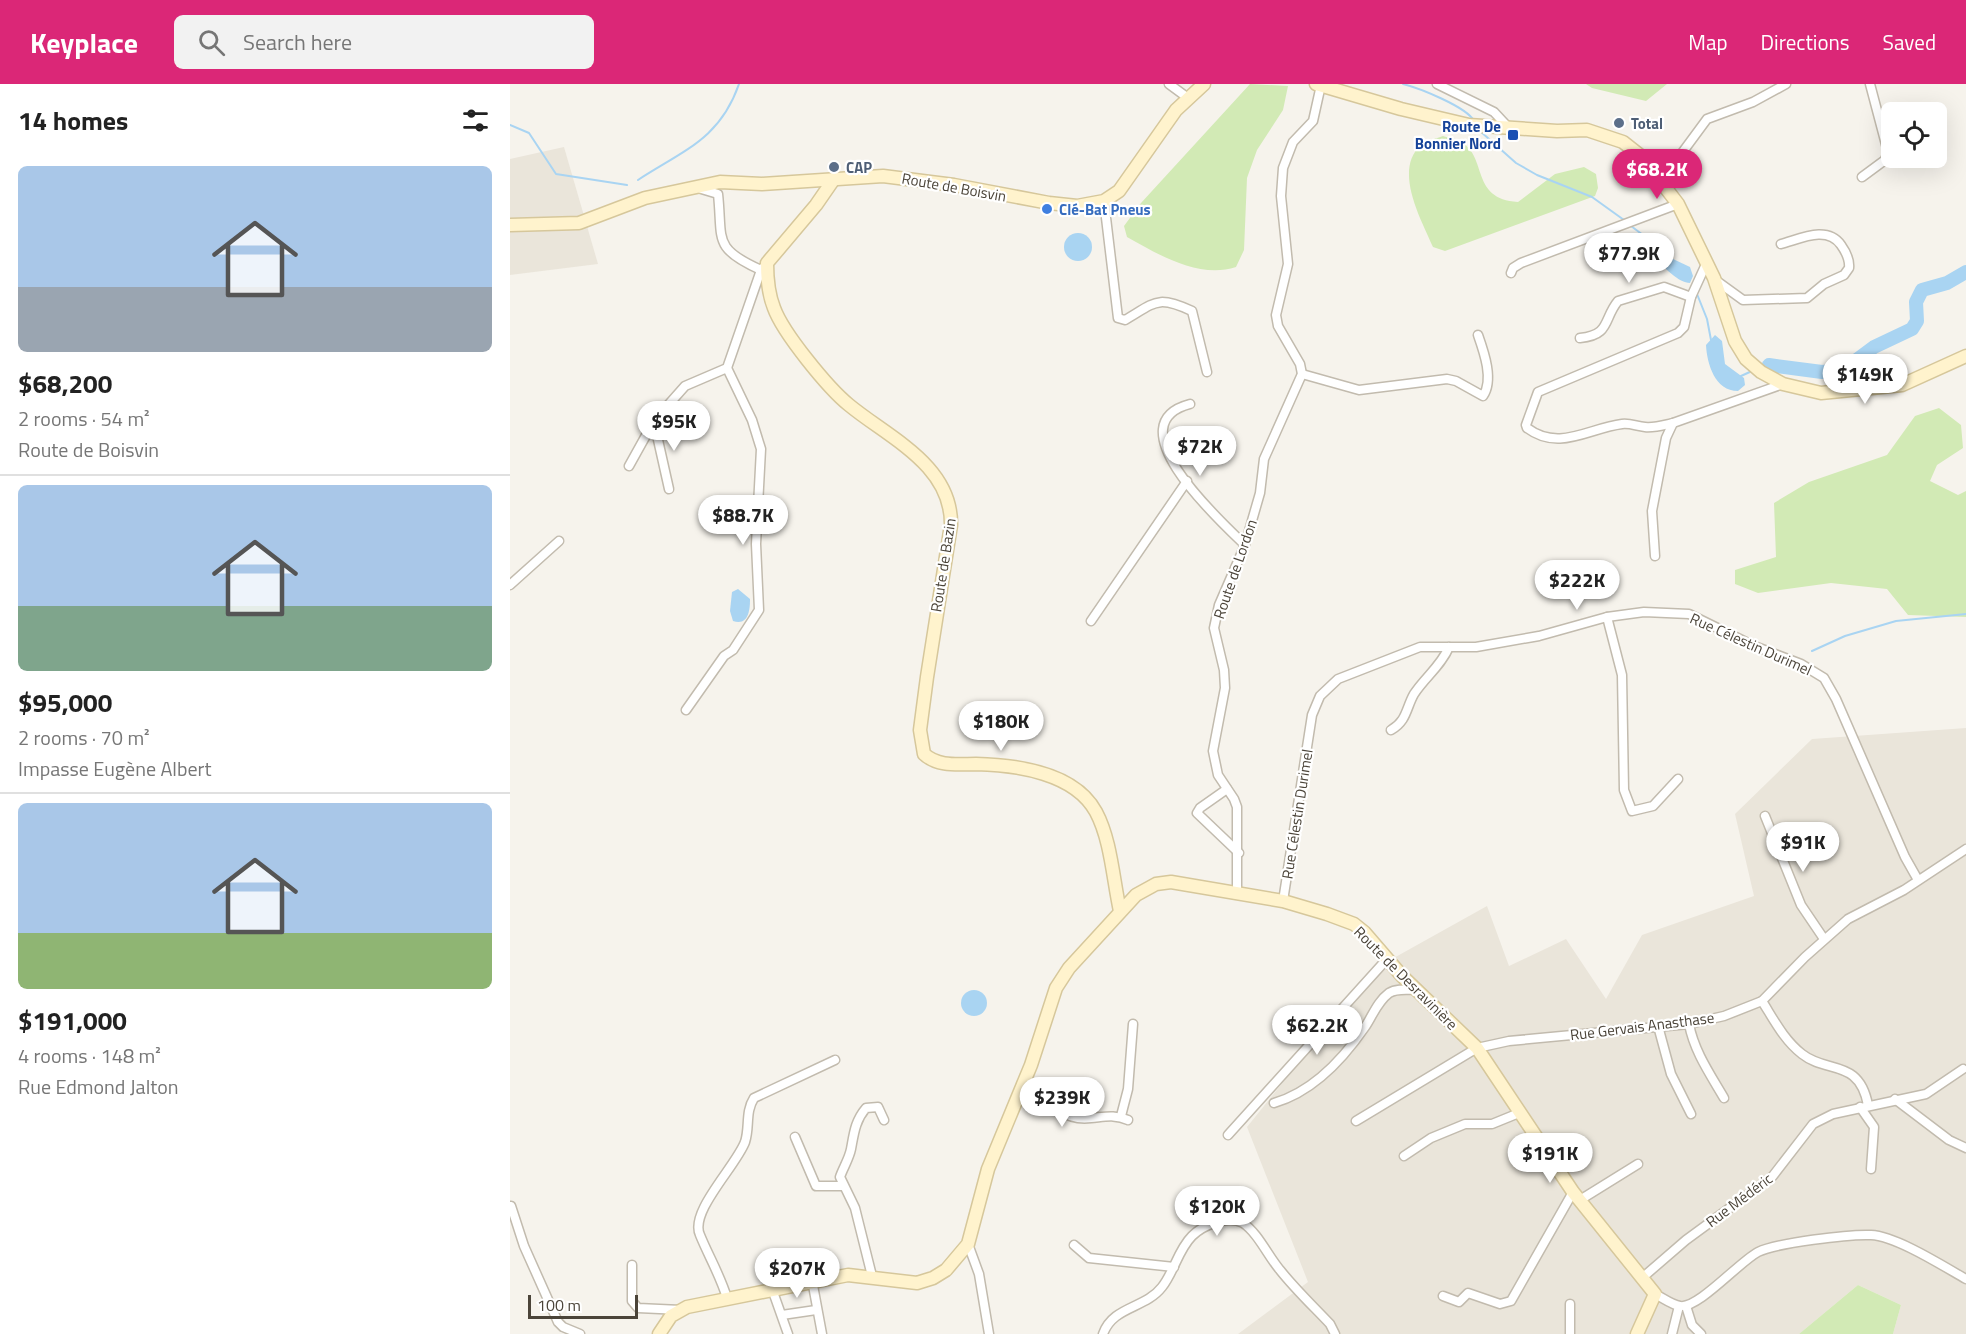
<!DOCTYPE html>
<html lang="en">
<head>
<meta charset="utf-8">
<style>
	:root { --surface:#fff; --page:#f2f2f2; --text:#222; --muted:#767676; --line:#e0e0e0; --accent:#db2777 }
	body { margin:0; font-family:"Titillium Web",sans-serif; background:var(--page); color:var(--text); height:100vh; display:flex; flex-direction:column; font-size:22px; white-space:nowrap }
	* { box-sizing:border-box; margin:0 }
	p { font-size:20px; color:var(--muted) }
	.icon { flex:none; width:33px; height:33px; fill:none; stroke:currentColor; stroke-width:2; stroke-linecap:round; stroke-linejoin:round }
	.map { position:relative; flex:1; overflow:hidden }
	.side { display:flex; flex-direction:column; background:var(--surface); width:510px }
	.side>* { flex:none }
	.fabs { position:absolute; left:1371px; top:18px; display:grid; gap:12px }
	.fabs a { display:grid; place-items:center; width:66px; height:66px; border-radius:9px; background:var(--surface); box-shadow:0 6px 24px #0002; font-size:30px }
	.scale { position:absolute; left:18px; bottom:15px; width:110px; box-sizing:border-box; padding-left:6px; border:3px solid #4b4439; border-top:0; font-size:16px; line-height:21px; white-space:nowrap; color:#4b4439; -webkit-text-stroke:4px #fff; paint-order:stroke }
	.price { position:absolute; translate:-50% -51px; padding:0 14px; border-radius:21px; background:#fff; color:#222; font-size:20px; line-height:39px; filter:drop-shadow(0 2px 3px #0008) }
	.price::after { content:''; position:absolute; left:50%; top:36px; width:18px; height:14px; margin-left:-9px; background:inherit; clip-path:polygon(0 0,100% 0,50% 100%) }
	.price.on { background:var(--accent); color:#fff }
	ul { padding:0; list-style:none }
	li { display:grid; align-content:center; gap:12px; height:318px; padding:0 18px }
	li+li { border-top:2px solid var(--line) }
	li span { display:grid; place-items:center; height:186px; border-radius:9px; color:#555 }
	li>.icon { margin-inline-start:auto }
	span .icon { width:108px; height:108px; fill:#fffc; stroke-width:1 }
	li b { font-size:26px }
	h2 { display:flex; justify-content:space-between; align-items:center; height:72px; padding:0 18px; font-size:26px }
	header { display:flex; align-items:center; gap:36px; box-sizing:border-box; height:84px; padding:0 30px; background:var(--accent); color:#fff }
	header strong { font-size:28px }
	nav { display:flex; gap:33px; margin-inline-start:auto; font-size:21px }
	.search { width:420px; height:54px; background:var(--page); display:flex; align-items:center; gap:15px; box-sizing:border-box; padding:0 21px; border-radius:9px; color:var(--muted); font-size:22px }
	main { display:flex; flex:1; min-height:0 }
	.map>svg:first-child { display:block }
	.residential { fill:#eae5da }
	.green { fill:#d2eab5 }
	.water { fill:#a9d4f2 }
	.lines { fill:none; stroke-linecap:round; stroke-linejoin:round }
	.stream { stroke:#a9d4f2; stroke-width:2 }
	.river { stroke:#a9d4f2; stroke-width:14 }
	.street-casing { stroke:#c2bbae; stroke-width:11 }
	.secondary-casing { stroke:#d6c79b; stroke-width:15 }
	.street { stroke:#fff; stroke-width:8 }
	.secondary { stroke:#fff3cd; stroke-width:12 }
	.service-dot { fill:#5c6f8a; stroke:#fff; stroke-width:2 }
	.transit-dot { fill:#1a4fb4; stroke:#fff; stroke-width:2 }
	.shop-dot { fill:#3f7fe0; stroke:#fff; stroke-width:2 }
	.labels { text-anchor:middle; dominant-baseline:central; stroke-width:4.5; stroke-linejoin:round; paint-order:stroke }
	.service-label { font-size:15px; font-weight:bold; fill:#4e5e75; stroke:#fff; text-anchor:start }
	.transit-label { font-size:15px; font-weight:bold; fill:#164399; stroke:#fff; text-anchor:end }
	.street-label { font-size:15px; fill:#4b4439; stroke:#fff }
	.shop-label { font-size:15px; font-weight:bold; fill:#366cbe; stroke:#fff; text-anchor:start }
</style>
</head>
<body>
<header>
<strong>Keyplace</strong>
<div class="search"><svg class="icon" aria-label="search" viewBox="0 0 24 24"><circle cx="10" cy="10" r="6"/><path d="M15 15l6 6"/></svg>Search here</div>
<nav><a>Map</a><a>Directions</a><a>Saved</a></nav>
</header>
<main>
<section class="side">
<h2>14 homes<svg class="icon" aria-label="filters" viewBox="0 0 24 24"><path d="M4 7h16M4 17h16"/><circle cx="9" cy="7" r="2"/><circle cx="15" cy="17" r="2"/></svg></h2>
<ul>
<li><span style="background:linear-gradient(#a9c7e8 65%,#9aa5b1 0)"><svg class="icon" aria-label="home" viewBox="0 0 24 24"><path d="M3 11l9-7 9 7M6 9v11h12V9"/></svg></span><div><b>$68,200</b><p>2 rooms · 54 m²</p><p>Route de Boisvin</p></div></li>
<li><span style="background:linear-gradient(#a9c7e8 65%,#7fa58c 0)"><svg class="icon" aria-label="home" viewBox="0 0 24 24"><path d="M3 11l9-7 9 7M6 9v11h12V9"/></svg></span><div><b>$95,000</b><p>2 rooms · 70 m²</p><p>Impasse Eugène Albert</p></div></li>
<li><span style="background:linear-gradient(#a9c7e8 70%,#8fb573 0)"><svg class="icon" aria-label="home" viewBox="0 0 24 24"><path d="M3 11l9-7 9 7M6 9v11h12V9"/></svg></span><div><b>$191,000</b><p>4 rooms · 148 m²</p><p>Rue Edmond Jalton</p></div></li>
</ul>
</section>
<div class="map">
<svg width="1456" height="1250" viewBox="0 0 1456 1250">
	<rect width="100%" height="100%" fill="#f6f3ec"/>
	<g class="residential">
		<polygon points="54,63 88,180 0,191 0,75"/>
		<polygon points="1456,644 1456,1250 1383,1250 1391,1221 1348,1201 1289,1250 728,1250 798,1198 737,1043 864,885 977,822 999,882 1056,855 1096,915 1132,851 1244,812 1225,730 1302,655"/>
	</g>
	<g class="green">
		<path d="M740,0L778,2L773,26L747,66L737,94L734,166L726,183C689,195 649,171 617,153L614,142L631,119Z"/>
		<polygon points="1076,0 1157,0 1136,17 1082,4"/>
		<path d="M933,52C939,54 946,56 951,58C978,73 960,115 1008,118L1045,90L1074,83L1086,90L1088,104L1085,112L935,167L923,163C911,135 883,86 911,61C916,56 926,55 933,52Z"/>
		<polygon points="1429,324 1451,341 1453,364 1427,381 1420,397 1448,411 1456,407 1456,533 1398,531 1377,505 1321,499 1248,509 1225,500 1225,486 1266,473 1264,419 1299,398 1377,371 1405,332"/>
		<polygon points="1348,1201 1391,1221 1383,1250 1289,1250"/>
	</g>
	<g class="water">
		<circle cx="568" cy="163" r="14"/>
		<path d="M1131,151L1149,157L1163,175L1180,183L1183,192L1180,199C1164,199 1137,166 1131,151Z"/>
		<path d="M1205,251L1212,257L1215,280L1234,294L1235,301L1228,307C1205,307 1197,280 1196,261Z"/>
		<path d="M228,505L240,515C240,527 238,542 223,537L220,527L222,508Z"/>
		<circle cx="464" cy="919" r="13"/>
	</g>
	<g class="lines">
		<g class="stream">
			<path d="M893,0C909,4 957,23 964,37"/>
			<polyline points="0,41 19,49 46,90 117,101"/>
			<polyline points="970,47 1006,79 1027,91 1082,113 1114,136"/>
			<path d="M128,96C174,66 210,55 229,0"/>
			<polyline points="1121,142 1133,151"/>
			<polyline points="1187,210 1197,235 1201,256"/>
			<polyline points="1231,292 1242,287"/>
			<polyline points="1302,567 1335,552 1386,537 1456,530"/>
		</g>
		<polyline class="river" points="1259,281 1312,288 1333,286 1364,263 1402,245 1407,237 1406,218 1412,206 1437,199 1456,188"/>
		<defs>
			<g id="street">
				<polyline points="659,0 678,14"/>
				<polyline points="927,0 984,28 998,43"/>
				<polyline points="1352,93 1375,76 1378,68 1360,0"/>
				<polyline points="1152,96 1197,35 1243,18 1276,0"/>
				<path d="M188,104L208,110C213,156 202,164 251,186"/>
				<path d="M594,117L608,234L615,236C646,218 647,211 682,227L697,288"/>
				<polyline points="1001,189 1003,184 1011,179 1168,120"/>
				<path d="M1204,195L1233,216L1297,214L1314,200L1334,191L1339,184C1340,175 1336,168 1331,161C1317,141 1290,155 1271,160"/>
				<path d="M1070,254C1101,251 1093,235 1108,217L1154,203L1181,213"/>
				<path d="M792,290L849,306L937,295L946,297L973,312C984,296 974,268 968,251"/>
				<path d="M680,320C604,340 709,436 735,461"/>
				<polyline points="144,338 159,405"/>
				<path d="M1163,339C1154,341 1144,344 1135,343C1126,342 1120,339 1112,340C1079,344 1049,368 1017,344L1016,341L1028,308L1168,249L1174,243L1181,213L1197,178"/>
				<polyline points="119,382 144,337 175,302 217,284 251,186 257,179"/>
				<polyline points="1145,472 1142,427 1156,354 1163,339 1273,300"/>
				<polyline points="0,501 49,457"/>
				<polyline points="1097,533 1112,591 1114,706 1122,727 1143,722 1168,695"/>
				<polyline points="581,537 677,397"/>
				<polyline points="176,626 214,572 223,566 249,526 246,460 251,365 242,336 217,284"/>
				<path d="M881,646C897,637 896,624 904,610C915,593 931,582 939,563"/>
				<polyline points="717,705 690,724 687,729 729,769"/>
				<polyline points="1255,732 1291,821 1314,855"/>
				<polyline points="727,809 727,723 724,715 708,691 703,667 715,604 714,586 704,544 709,521 735,461 750,409 754,375 792,290 790,280 768,242 766,231 778,180 771,112 773,84 783,58 803,37 811,1"/>
				<polyline points="773,817 802,631 810,612 828,595 910,563 966,563 1029,552 1097,533 1134,528 1179,530 1244,562 1291,580 1314,594 1326,615 1395,773 1408,796"/>
				<path d="M1252,917C1264,936 1274,956 1292,970C1317,990 1349,974 1358,1021"/>
				<path d="M1179,940C1184,967 1200,990 1214,1014"/>
				<polyline points="1148,942 1161,990 1181,1030"/>
				<path d="M516,995C535,1014 550,1038 581,1034C594,1033 605,1030 618,1036"/>
				<polyline points="1385,1015 1439,1056 1456,1064"/>
				<path d="M764,1019C802,1008 833,975 855,943C863,931 867,918 879,909C887,904 898,906 907,906"/>
				<polyline points="1350,1023 1364,1043 1361,1085"/>
				<polyline points="611,1032 618,1005 623,940"/>
				<polyline points="846,1037 967,964 999,957 1179,940 1214,932 1252,917 1295,873 1338,835 1394,806 1456,765"/>
				<polyline points="718,1051 877,875"/>
				<polyline points="285,1053 306,1102 333,1102"/>
				<polyline points="894,1072 921,1054 955,1040 982,1040 1009,1029"/>
				<polyline points="1070,1116 1128,1080"/>
				<polyline points="1,1122 14,1162 48,1238 53,1243 70,1250"/>
				<polyline points="458,1160 469,1190 479,1250"/>
				<polyline points="564,1161 579,1174 664,1183"/>
				<polyline points="122,1181 122,1217 128,1224 171,1226"/>
				<path d="M362,1192L345,1124L330,1093C333,1084 339,1075 341,1065C344,1049 345,1037 356,1024L368,1023L374,1036"/>
				<polyline points="1132,1194 1176,1156 1262,1093 1303,1040 1323,1030 1416,1010 1453,985"/>
				<polyline points="302,1196 312,1250"/>
				<polyline points="262,1205 278,1250"/>
				<path d="M1145,1210C1153,1214 1162,1221 1170,1222C1188,1225 1229,1178 1248,1168C1266,1159 1339,1150 1361,1151C1386,1152 1433,1182 1456,1195"/>
				<polyline points="933,1212 949,1218 958,1209 990,1220 1001,1217 1063,1108"/>
				<path d="M217,1214C210,1191 199,1173 190,1151C179,1128 226,1082 235,1058C240,1043 235,1028 244,1014L325,976"/>
				<polyline points="1060,1220 1060,1250"/>
				<polyline points="1176,1222 1182,1241 1191,1250"/>
				<polyline points="272,1231 306,1226"/>
				<path d="M593,1250C603,1222 635,1225 652,1203C664,1188 668,1166 682,1152C693,1141 718,1131 733,1139C748,1149 758,1172 770,1186C785,1205 803,1222 820,1240L825,1250"/>
				<polyline points="1162,1250 1169,1222"/>
			</g>
			<g id="secondary">
				<polyline points="806,0 891,25 959,41 1047,47 1077,46 1113,58 1132,73 1168,120 1204,194 1225,257 1236,275 1251,288 1273,300 1311,309 1392,301 1456,272"/>
				<path d="M324,95L306,121L257,179C257,195 258,209 264,224C273,249 318,304 339,321C379,354 442,381 441,441L417,593L410,646L414,670C428,683 448,680 466,680C507,681 565,689 586,728C601,756 603,795 610,827"/>
				<polyline points="0,141 69,139 135,114 210,98 252,100 373,92 444,101 539,119 567,122 594,117 609,107 666,26 694,0"/>
				<polyline points="149,1250 161,1232 177,1223 338,1191 407,1199 423,1194 436,1186 458,1160 478,1085 521,981 546,904 559,884 626,811 646,800 661,798 773,817 817,830 844,840 854,848 892,892 967,964 1063,1108 1145,1210 1127,1250"/>
			</g>
		</defs>
		<use href="#street" class="street-casing"/>
		<use href="#secondary" class="secondary-casing"/>
		<use href="#street" class="street"/>
		<use href="#secondary" class="secondary"/>
	</g>
	<g class="service-dot">
		<circle cx="1109" cy="39" r="6"/>
		<circle cx="324" cy="83" r="6"/>
	</g>
	<rect class="transit-dot" x="997" y="45" width="12" height="12" rx="3"/>
	<circle class="shop-dot" cx="537" cy="125" r="6"/>
	<g class="labels">
		<g class="service-label">
			<text x="1121" y="39">Total</text>
			<text x="336" y="83">CAP</text>
		</g>
		<g class="transit-label">
			<text x="991" y="42">Route De<tspan x="991" dy="17">Bonnier Nord</tspan></text>
		</g>
		<g class="street-label">
			<text transform="translate(444 103) rotate(10)">Route de Boisvin</text>
			<text transform="translate(433 481) rotate(-81)">Route de Bazin</text>
			<text transform="translate(725 485) rotate(-71)">Route de Lordon</text>
			<text transform="translate(1241 560) rotate(24)">Rue Célestin Durimel</text>
			<text transform="translate(787 730) rotate(-81)">Rue Célestin Durimel</text>
			<text transform="translate(896 894) rotate(45)">Route de Desravinière</text>
			<text transform="translate(1132 942) rotate(-7)">Rue Gervais Anasthase</text>
			<text transform="translate(1229 1116) rotate(-37)">Rue Médéric</text>
		</g>
		<g class="shop-label">
			<text x="549" y="125">Clé-Bat Pneus</text>
		</g>
	</g>
</svg>
<div class="fabs">
<a><svg class="icon" aria-label="locate" viewBox="0 0 24 24"><circle cx="12" cy="12" r="6"/><path d="M12 2v4M12 18v4M2 12h4M18 12h4"/></svg></a>
</div>
<div class="scale">100 m</div>
<b class="price on" style="left:1147px;top:116px">$68.2K</b>
<b class="price" style="left:1119px;top:200px">$77.9K</b>
<b class="price" style="left:1355px;top:321px">$149K</b>
<b class="price" style="left:164px;top:368px">$95K</b>
<b class="price" style="left:690px;top:393px">$72K</b>
<b class="price" style="left:233px;top:462px">$88.7K</b>
<b class="price" style="left:1067px;top:527px">$222K</b>
<b class="price" style="left:491px;top:668px">$180K</b>
<b class="price" style="left:1293px;top:789px">$91K</b>
<b class="price" style="left:807px;top:972px">$62.2K</b>
<b class="price" style="left:552px;top:1044px">$239K</b>
<b class="price" style="left:1040px;top:1100px">$191K</b>
<b class="price" style="left:707px;top:1153px">$120K</b>
<b class="price" style="left:287px;top:1215px">$207K</b>
</div>
</main>
</body>
</html>
